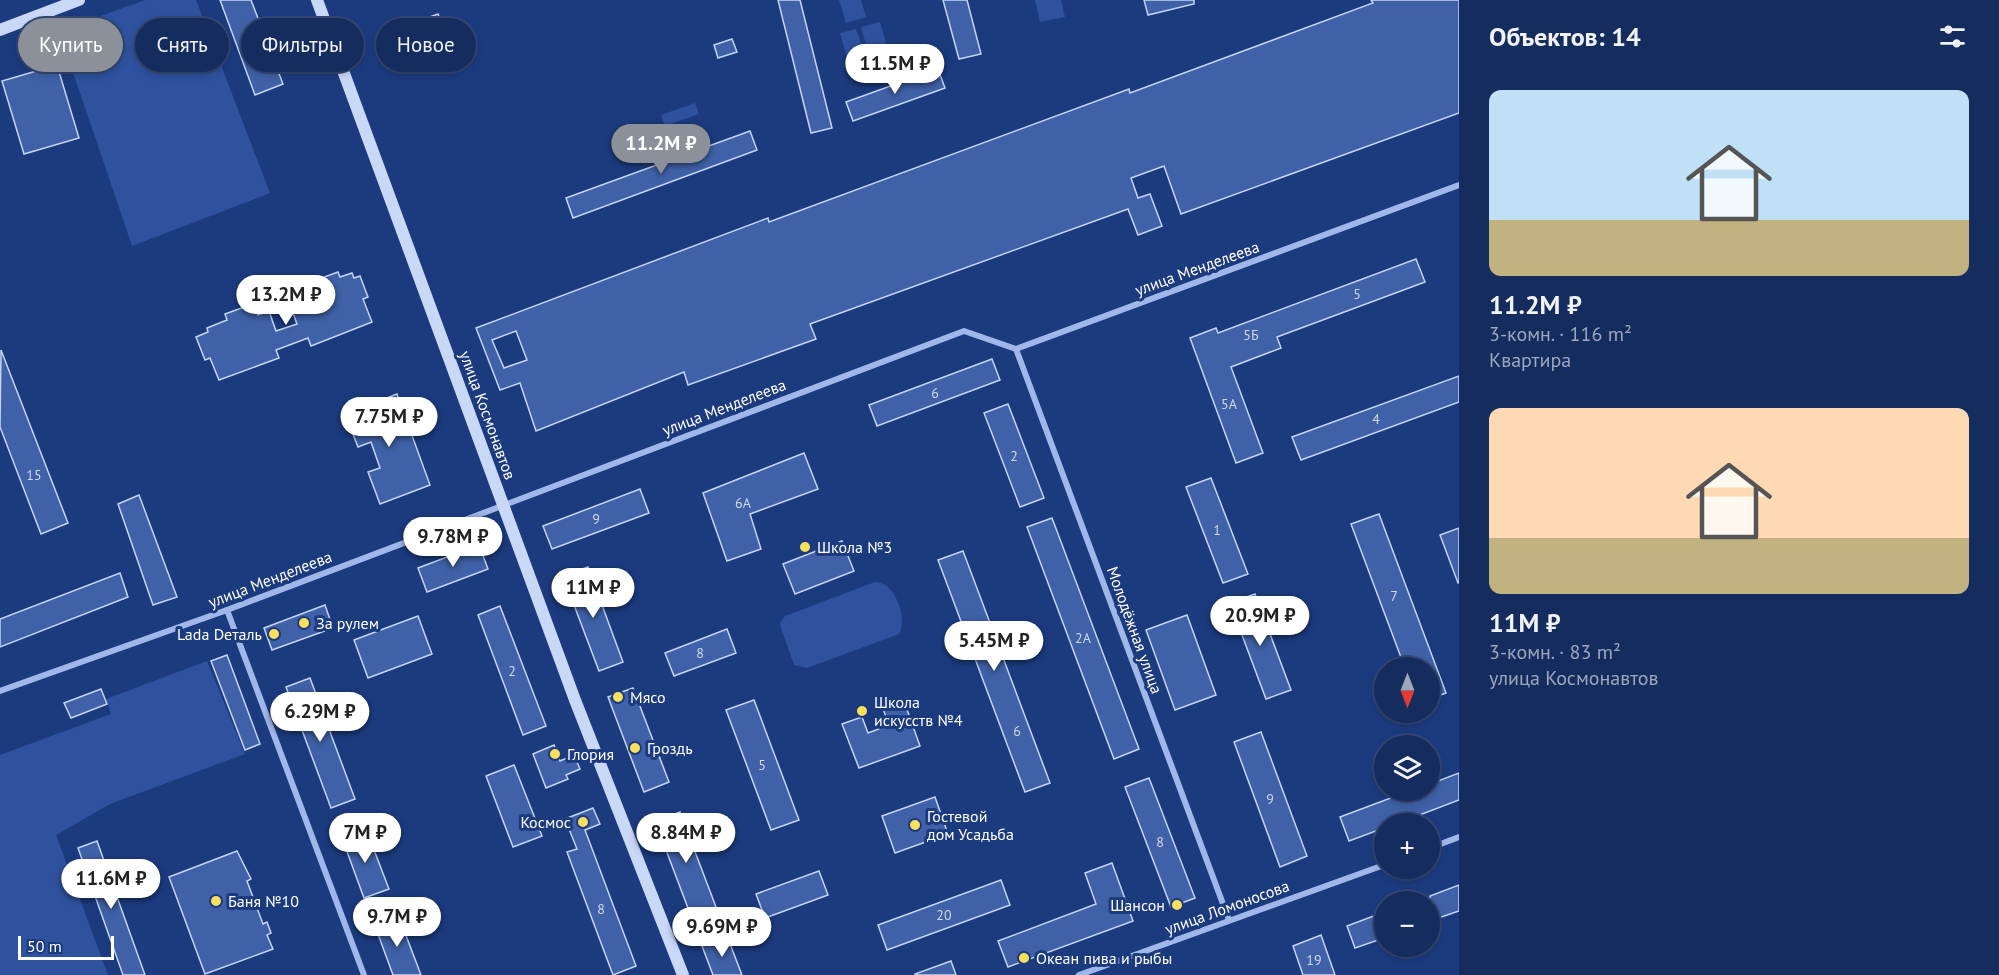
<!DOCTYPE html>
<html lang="ru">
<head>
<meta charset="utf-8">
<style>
	:root { --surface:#152c5f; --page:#1e3465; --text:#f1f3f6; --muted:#9da7bd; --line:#344874; --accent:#8c9099 }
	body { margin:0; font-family:"PT Sans",sans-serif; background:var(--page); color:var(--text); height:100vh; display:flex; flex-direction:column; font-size:22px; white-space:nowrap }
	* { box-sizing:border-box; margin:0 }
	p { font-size:20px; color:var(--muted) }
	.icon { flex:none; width:33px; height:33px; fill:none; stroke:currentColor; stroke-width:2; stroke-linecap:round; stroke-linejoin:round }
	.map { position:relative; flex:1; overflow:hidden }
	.sheet { display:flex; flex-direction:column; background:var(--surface); width:540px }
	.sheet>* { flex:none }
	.hud { position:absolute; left:18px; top:18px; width:570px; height:54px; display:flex; gap:12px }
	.needle { width:39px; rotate:180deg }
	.buttons { position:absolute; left:1374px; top:657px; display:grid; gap:12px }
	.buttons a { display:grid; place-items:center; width:66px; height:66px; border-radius:50%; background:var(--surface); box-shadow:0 3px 9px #0003,0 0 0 2px var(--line); font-size:30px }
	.scale { position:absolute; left:18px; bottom:15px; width:96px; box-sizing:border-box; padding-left:6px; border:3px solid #fff; border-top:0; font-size:16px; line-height:21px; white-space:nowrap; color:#fff; -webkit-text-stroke:4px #1c3b7f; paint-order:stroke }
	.price { position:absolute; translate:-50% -51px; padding:0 14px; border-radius:21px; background:#fff; color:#222; font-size:20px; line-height:39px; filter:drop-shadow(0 2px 3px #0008) }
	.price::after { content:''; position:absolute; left:50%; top:36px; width:18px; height:14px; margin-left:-9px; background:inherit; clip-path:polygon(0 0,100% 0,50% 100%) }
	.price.active { background:var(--accent); color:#fff }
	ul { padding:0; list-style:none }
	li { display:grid; align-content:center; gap:12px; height:318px; padding:0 30px }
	li span { display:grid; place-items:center; height:186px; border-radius:12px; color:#555 }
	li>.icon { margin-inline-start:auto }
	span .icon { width:108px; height:108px; fill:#fffc; stroke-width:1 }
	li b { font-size:26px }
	h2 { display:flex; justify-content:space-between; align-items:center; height:72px; padding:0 30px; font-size:26px }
	.pill { padding:0 21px; border-radius:27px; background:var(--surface); box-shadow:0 3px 9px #0003,0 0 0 2px var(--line); font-size:21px; line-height:54px }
	.pill.active { background:var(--accent); color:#fff }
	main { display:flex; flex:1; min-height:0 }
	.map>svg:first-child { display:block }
	.green { fill:#2e529e }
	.building { fill:#4061a7; stroke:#c3d4f7; stroke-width:1.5; fill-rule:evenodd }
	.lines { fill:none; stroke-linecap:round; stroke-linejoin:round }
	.street { stroke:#9fb7e9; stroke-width:6 }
	.secondary { stroke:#cad8f7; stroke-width:12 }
	.poi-dot { fill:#fae05d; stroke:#1c3b7f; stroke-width:2 }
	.labels { text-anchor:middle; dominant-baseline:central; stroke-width:6; stroke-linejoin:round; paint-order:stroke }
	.number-label { font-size:14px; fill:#cfd8e9 }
	.street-label { font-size:16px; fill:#fff; stroke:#1c3b7f }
	.poi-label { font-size:16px; fill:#fff; stroke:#1c3b7f; text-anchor:start }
</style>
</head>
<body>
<main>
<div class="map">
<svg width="1459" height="975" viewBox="0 0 1459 975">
	<rect width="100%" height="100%" fill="#1c3b7f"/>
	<g class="green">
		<polygon points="145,0 196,0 270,193 132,246 59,31"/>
		<polygon points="839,0 861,0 866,17 846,23"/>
		<polygon points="1035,0 1061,0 1065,17 1040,22"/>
		<polygon points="880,22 887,46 868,52 861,27"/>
		<polygon points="856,29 864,53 847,58 840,33"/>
		<polygon points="695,103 699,114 665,126 661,115"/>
		<path d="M875,582C895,581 908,619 899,634L807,668L794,665L781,628L780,623L785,616Z"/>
		<polygon points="207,661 245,754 110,804 56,835 108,975 0,975 0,755 111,714 106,699"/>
	</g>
	<g class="building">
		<polygon points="220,0 251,0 283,84 255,95"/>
		<polygon points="778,0 800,0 832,128 811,133"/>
		<polygon points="943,0 967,0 981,54 959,59"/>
		<polygon points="1144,0 1194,0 1194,4 1148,15"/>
		<path d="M1371,0H1459V113L1181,214L1164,166L1131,178L1138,198L1150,194L1162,226L1138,235L1128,209L810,324L816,339L688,385L684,372L536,431L520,383L500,390L476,328L768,218L769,222L1129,89L1130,93L1373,3ZM516,331L527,360L504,368L492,340Z"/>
		<polygon points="438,14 453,55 408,71 394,30"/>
		<polygon points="732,39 737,52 718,58 714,45"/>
		<polygon points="57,65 79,138 24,154 2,81"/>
		<polygon points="938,69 945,88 853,121 846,102"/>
		<polygon points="750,131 757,150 573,218 566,198"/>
		<polygon points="1416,259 1425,282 1277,337 1281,348 1231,367 1263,453 1236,463 1190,338 1216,328 1218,333"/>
		<polygon points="338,272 340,277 352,273 354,278 360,276 368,297 363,299 372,322 311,346 308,338 276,350 279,358 219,380 210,358 205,360 196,337 208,332 207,328 227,320 225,314 247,306 250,312 256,310 258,315 269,311 276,331 297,324 289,302 301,298 299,293 321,285 319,279"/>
		<polygon points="1,350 68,523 41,534 0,427"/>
		<polygon points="992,359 1000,380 877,426 869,405"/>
		<polygon points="1459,376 1459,402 1301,460 1292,437"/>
		<polygon points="397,394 430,485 380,504 368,472 380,468 371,442 358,447 345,414"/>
		<polygon points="1008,404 1044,498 1020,507 984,413"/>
		<polygon points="804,453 818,489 750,514 761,549 727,561 703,493"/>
		<polygon points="1211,478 1248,574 1223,583 1186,487"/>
		<polygon points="640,489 649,513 552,549 543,526"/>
		<polygon points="139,495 177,597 153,605 118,504"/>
		<polygon points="1379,514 1446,693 1430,699 1430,668 1405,668 1351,524"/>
		<polygon points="1052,518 1139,749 1114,759 1027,527"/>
		<polygon points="1459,528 1459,582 1458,583 1440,535"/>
		<polygon points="842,541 854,571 795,594 783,564"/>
		<polygon points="479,545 488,569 427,592 418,568"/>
		<polygon points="963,551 1050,783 1025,792 938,560"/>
		<polygon points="588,567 623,662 599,671 563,576"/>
		<polygon points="120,573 128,597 0,647 0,619"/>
		<polygon points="1255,594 1291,690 1266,699 1230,603"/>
		<polygon points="325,605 333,628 272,650 264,628"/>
		<polygon points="500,606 546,726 523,735 478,615"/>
		<polygon points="1187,615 1216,695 1175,710 1146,630"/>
		<polygon points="418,616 432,654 368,678 354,640"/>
		<polygon points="727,629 736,653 674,676 665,653"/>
		<polygon points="227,655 260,744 245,750 211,661"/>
		<polygon points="310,678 355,799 331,808 286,687"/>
		<polygon points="633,688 669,782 644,792 608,697"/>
		<polygon points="101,689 107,704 71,718 64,703"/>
		<polygon points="754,700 799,820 771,830 726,710"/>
		<polygon points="904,701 920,746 859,768 842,724 862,717 868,733 889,725 883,709"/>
		<polygon points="1261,732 1307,856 1280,867 1234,742"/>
		<polygon points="554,745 560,761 574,755 580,769 566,775 568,779 546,788 533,754"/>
		<polygon points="514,765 542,836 513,847 486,776"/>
		<polygon points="1459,773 1459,800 1396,824 1384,824 1384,828 1349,841 1340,817 1412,790 1430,790 1430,784"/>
		<polygon points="1149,778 1195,898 1171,907 1125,787"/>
		<polygon points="935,797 948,834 895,853 882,816"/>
		<polygon points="593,808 600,824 585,830 636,966 613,975 567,852 577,849 565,819"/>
		<polygon points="680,812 716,907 691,916 655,821"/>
		<polygon points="366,829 389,889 364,898 342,838"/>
		<polygon points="97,841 145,975 123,975 78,848"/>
		<polygon points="237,851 251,879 247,881 263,924 267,922 271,933 267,935 273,949 205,974 169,877"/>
		<polygon points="1112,863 1133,921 1008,967 998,941 1096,904 1085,873"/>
		<polygon points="819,871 828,895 765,918 756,894"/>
		<polygon points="1001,880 1010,905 887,950 878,925"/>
		<polygon points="1459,885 1459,911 1430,921 1430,896"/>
		<polygon points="1384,912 1384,938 1355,948 1347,926"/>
		<polygon points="399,917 421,975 393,975 375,926"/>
		<polygon points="1321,935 1335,975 1303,975 1293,946"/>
		<polygon points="727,936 742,975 713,975 702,946"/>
		<polygon points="951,961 956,975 915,975 915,974"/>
	</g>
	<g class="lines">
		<g class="street">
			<polyline points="1016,349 1229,920"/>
			<polyline points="227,610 364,975"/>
			<polyline points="0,691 227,610 964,331 1016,349 1459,185"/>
			<polyline points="1430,848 1459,837"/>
			<polyline points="1079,975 1384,865"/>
		</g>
		<g class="secondary">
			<polyline points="317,0 575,700 683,975"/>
			<polyline points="0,30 79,0"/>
		</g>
	</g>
	<g class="poi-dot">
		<circle cx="805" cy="547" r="6"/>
		<circle cx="304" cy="623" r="6"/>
		<circle cx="274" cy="634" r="6"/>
		<circle cx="618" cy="697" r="6"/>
		<circle cx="862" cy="711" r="6"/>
		<circle cx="635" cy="748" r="6"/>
		<circle cx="555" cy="754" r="6"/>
		<circle cx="583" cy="822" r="6"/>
		<circle cx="915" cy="825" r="6"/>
		<circle cx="216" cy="901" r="6"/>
		<circle cx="1177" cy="905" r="6"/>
		<circle cx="1024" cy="958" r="6"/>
	</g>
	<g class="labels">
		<g class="number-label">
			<text x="1357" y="294">5</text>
			<text x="1251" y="335">5Б</text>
			<text x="935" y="393">6</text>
			<text x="1229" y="404">5А</text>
			<text x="1376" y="419">4</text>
			<text x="1014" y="456">2</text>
			<text x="34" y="475">15</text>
			<text x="743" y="503">6А</text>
			<text x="596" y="519">9</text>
			<text x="1217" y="530">1</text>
			<text x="1394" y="596">7</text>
			<text x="1083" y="638">2А</text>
			<text x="700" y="653">8</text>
			<text x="512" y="671">2</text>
			<text x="1017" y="731">6</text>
			<text x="762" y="765">5</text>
			<text x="1270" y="799">9</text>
			<text x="1160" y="842">8</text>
			<text x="601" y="909">8</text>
			<text x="944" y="915">20</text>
			<text x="1314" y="960">19</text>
		</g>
		<g class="street-label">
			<text transform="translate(1197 268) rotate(-20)">улица Менделеева</text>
			<text transform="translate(724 407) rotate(-21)">улица Менделеева</text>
			<text transform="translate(488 415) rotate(70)">улица Космонавтов</text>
			<text transform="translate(270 579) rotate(-21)">улица Менделеева</text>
			<text transform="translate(1135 630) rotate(70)">Молодёжная улица</text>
			<text transform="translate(1227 907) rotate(-20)">улица Ломоносова</text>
		</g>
		<g class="poi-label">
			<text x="817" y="547">Школа №3</text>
			<text x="316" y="623">За рулем</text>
			<text x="262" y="634" text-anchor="end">Lada Dеталь</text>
			<text x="630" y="697">Мясо</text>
			<text x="874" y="702">Школа<tspan x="874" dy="18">искусств №4</tspan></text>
			<text x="647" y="748">Гроздь</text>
			<text x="567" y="754">Глория</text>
			<text x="927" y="816">Гостевой<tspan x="927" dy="18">дом Усадьба</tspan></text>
			<text x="571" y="822" text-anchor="end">Космос</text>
			<text x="228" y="901">Баня №10</text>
			<text x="1165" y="905" text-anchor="end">Шансон</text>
			<text x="1036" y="958">Океан пива и рыбы</text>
		</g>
	</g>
</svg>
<div class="buttons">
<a><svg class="needle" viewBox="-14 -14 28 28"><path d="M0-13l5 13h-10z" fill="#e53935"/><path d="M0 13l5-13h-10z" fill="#9da7bd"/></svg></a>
<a><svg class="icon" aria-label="layers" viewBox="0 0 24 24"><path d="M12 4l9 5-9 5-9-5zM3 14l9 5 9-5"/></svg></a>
<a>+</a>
<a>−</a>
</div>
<div class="scale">50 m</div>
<b class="price" style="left:895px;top:95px">11.5M ₽</b>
<b class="price active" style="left:661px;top:175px">11.2M ₽</b>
<b class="price" style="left:286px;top:326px">13.2M ₽</b>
<b class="price" style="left:389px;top:448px">7.75M ₽</b>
<b class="price" style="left:453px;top:568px">9.78M ₽</b>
<b class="price" style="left:593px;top:619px">11M ₽</b>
<b class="price" style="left:1260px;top:647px">20.9M ₽</b>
<b class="price" style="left:994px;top:672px">5.45M ₽</b>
<b class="price" style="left:320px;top:743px">6.29M ₽</b>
<b class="price" style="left:365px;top:864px">7M ₽</b>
<b class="price" style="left:686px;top:864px">8.84M ₽</b>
<b class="price" style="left:111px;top:910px">11.6M ₽</b>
<b class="price" style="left:397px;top:948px">9.7M ₽</b>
<b class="price" style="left:722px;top:958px">9.69M ₽</b>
<div class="hud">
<a class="pill active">Купить</a>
<a class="pill">Снять</a>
<a class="pill">Фильтры</a>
<a class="pill">Новое</a>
</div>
</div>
<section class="sheet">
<h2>Объектов: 14<svg class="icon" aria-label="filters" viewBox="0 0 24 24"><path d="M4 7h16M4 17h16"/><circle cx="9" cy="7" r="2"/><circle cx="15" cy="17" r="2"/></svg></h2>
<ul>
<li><span style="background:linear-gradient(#bfe0f5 70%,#c2b280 0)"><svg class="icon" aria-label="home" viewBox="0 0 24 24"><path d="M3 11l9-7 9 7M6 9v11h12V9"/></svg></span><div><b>11.2M ₽</b><p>3-комн. · 116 m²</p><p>Квартира</p></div></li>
<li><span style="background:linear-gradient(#ffd9b3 70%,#c2b280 0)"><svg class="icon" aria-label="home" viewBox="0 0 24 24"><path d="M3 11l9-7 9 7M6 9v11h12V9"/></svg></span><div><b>11M ₽</b><p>3-комн. · 83 m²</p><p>улица Космонавтов</p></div></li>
</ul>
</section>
</main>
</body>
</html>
